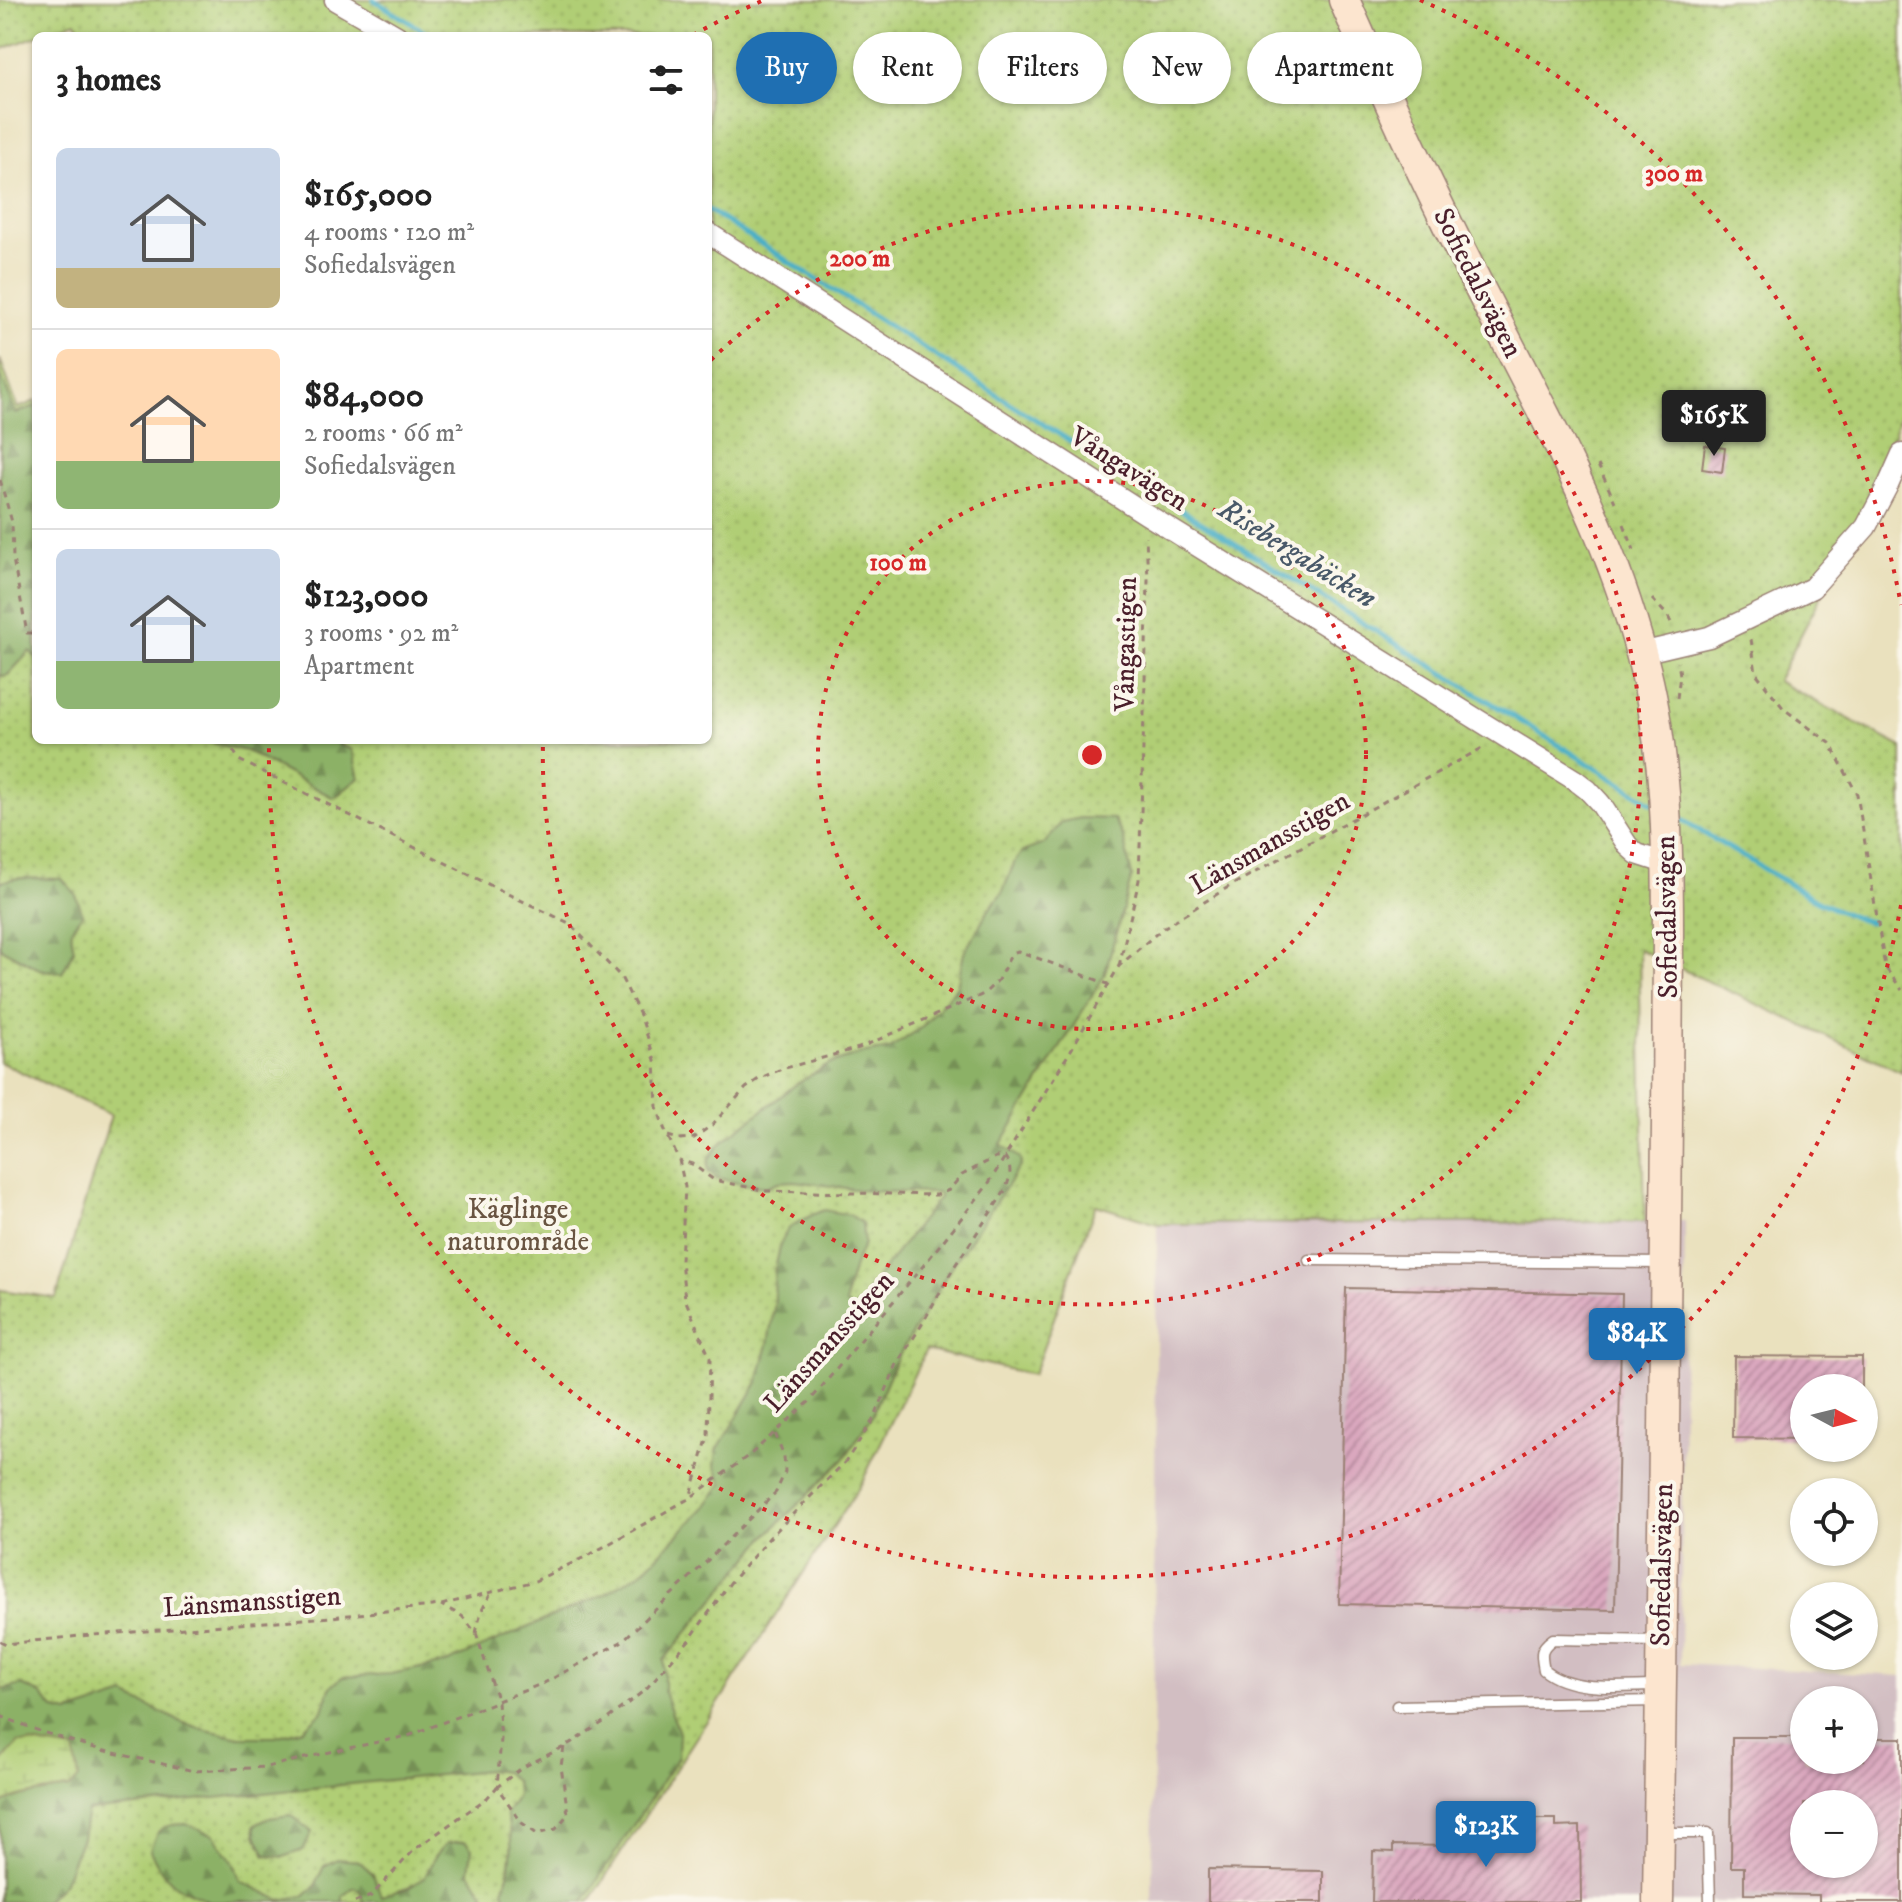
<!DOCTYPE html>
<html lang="en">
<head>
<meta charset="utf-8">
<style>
	:root { --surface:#fff; --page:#f6f6f6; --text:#222; --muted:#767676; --line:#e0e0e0; --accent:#1f6fb2 }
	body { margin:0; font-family:"IM FELL DW Pica",serif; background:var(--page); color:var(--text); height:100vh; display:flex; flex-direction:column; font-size:30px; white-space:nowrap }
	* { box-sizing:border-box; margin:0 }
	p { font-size:26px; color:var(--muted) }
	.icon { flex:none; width:44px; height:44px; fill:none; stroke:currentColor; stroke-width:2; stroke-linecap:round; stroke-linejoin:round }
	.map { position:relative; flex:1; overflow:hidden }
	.panel { position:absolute; left:32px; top:32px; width:680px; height:712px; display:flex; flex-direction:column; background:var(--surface); border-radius:12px; box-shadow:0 2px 6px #0004 }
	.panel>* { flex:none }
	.guide { position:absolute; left:736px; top:32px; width:760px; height:72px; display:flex; gap:16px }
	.needle { width:52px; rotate:97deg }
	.tools { position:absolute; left:1790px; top:1374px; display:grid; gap:16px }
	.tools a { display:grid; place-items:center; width:88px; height:88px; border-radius:50%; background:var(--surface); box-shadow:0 2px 6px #0004; font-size:40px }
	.price { position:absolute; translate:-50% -68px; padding:0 18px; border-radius:8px; background:var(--accent); color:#fff; font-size:26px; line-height:52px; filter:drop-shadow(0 2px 4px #0008) }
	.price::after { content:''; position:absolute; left:50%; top:48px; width:24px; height:18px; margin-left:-12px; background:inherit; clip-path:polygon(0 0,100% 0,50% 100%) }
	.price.current { background:#222; color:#fff }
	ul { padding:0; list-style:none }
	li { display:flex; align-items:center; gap:24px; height:200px; padding:0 24px }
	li+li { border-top:2px solid var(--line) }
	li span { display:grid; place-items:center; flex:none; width:224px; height:160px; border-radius:12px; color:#555 }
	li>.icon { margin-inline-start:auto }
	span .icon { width:96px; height:96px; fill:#fffc; stroke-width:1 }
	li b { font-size:34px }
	h2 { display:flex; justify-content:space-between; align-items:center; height:96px; padding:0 24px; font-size:34px }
	.tag { padding:0 28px; border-radius:36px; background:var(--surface); box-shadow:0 2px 6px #0004; font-size:28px; line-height:72px }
	.tag.current { background:var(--accent); color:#fff }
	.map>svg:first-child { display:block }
	.industrial { fill:#d2bec2; fill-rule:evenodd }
	.grass { fill:url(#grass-dots); stroke:#7d7650; stroke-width:2 }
	.forest { fill:url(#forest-firs); stroke:#6b6848; stroke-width:2 }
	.wetland { fill:url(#wetland-marsh); stroke:#7d7650; stroke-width:2 }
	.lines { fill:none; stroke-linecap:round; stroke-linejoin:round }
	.stream { stroke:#48afc7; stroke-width:5 }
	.building { fill:url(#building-hatch); fill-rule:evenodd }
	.lane-casing { stroke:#9a8074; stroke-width:13 }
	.street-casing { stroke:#9a8074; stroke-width:23 }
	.secondary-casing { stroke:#9a8074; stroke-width:33 }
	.path { stroke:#9a8074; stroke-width:3; stroke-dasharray:6 6; stroke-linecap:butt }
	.lane { stroke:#fff; stroke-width:10 }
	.street { stroke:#fff; stroke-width:20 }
	.secondary { stroke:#fce5cf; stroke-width:30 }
	.ring { fill:none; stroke:#d62828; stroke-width:4; stroke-dasharray:4 8 }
	.labels { text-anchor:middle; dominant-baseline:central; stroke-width:8; stroke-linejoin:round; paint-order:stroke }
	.street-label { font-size:28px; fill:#4a1f2b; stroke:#fbf7ec }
	.park-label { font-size:28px; fill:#695441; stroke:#fbf7ec }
	.water-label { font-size:30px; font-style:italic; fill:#495969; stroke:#fbf7ec }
	.centre { fill:#d62828; stroke:#fbf7ec; stroke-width:4 }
	.ring-label { font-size:24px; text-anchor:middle; font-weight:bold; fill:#d62828; stroke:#fbf7ec; stroke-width:8; stroke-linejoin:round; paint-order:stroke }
</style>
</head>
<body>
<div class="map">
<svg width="1902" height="1902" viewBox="0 0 1902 1902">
	<defs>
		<pattern id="grass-dots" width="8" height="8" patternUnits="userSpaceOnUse" patternTransform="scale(2)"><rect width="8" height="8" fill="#b0ce75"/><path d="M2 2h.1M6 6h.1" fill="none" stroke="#99b065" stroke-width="1.8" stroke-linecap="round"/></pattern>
		<pattern id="forest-firs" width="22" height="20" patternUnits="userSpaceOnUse" patternTransform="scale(2)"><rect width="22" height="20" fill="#8cb166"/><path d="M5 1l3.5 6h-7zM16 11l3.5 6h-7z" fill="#748f54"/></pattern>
		<pattern id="wetland-marsh" width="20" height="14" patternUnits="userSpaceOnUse" patternTransform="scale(2)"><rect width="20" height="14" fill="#b0ce75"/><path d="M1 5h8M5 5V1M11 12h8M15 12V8" fill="none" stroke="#99b065"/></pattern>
		<pattern id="building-hatch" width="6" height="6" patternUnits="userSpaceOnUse" patternTransform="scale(2)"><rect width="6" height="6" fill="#daa7be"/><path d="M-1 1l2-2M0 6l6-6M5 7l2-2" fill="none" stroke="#b3879b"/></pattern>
	</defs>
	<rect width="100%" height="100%" fill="#fbf7ec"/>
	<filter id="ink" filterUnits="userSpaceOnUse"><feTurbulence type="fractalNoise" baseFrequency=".0125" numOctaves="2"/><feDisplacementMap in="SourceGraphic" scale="16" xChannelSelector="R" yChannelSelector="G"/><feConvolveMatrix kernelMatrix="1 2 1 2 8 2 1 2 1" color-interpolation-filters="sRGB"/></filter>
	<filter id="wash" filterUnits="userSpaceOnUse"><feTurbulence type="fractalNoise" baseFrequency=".006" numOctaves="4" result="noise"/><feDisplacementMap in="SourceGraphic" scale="32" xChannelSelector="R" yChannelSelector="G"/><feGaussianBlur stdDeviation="1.8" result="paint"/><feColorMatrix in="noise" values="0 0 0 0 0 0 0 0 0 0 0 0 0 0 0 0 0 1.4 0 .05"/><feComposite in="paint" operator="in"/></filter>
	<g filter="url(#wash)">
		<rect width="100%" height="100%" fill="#eae1be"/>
		<path class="industrial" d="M1685,1221L1680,1664L1902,1676V1902H1152L1157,1223ZM1804,1700H1864V1760H1804ZM1804,1804H1864V1864H1804Z"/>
		<polygon class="grass" points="0,0 1902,0 1902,408 1879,484 1777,681 1902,747 1902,1072 1639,949 1645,1222 1157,1224 1096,1205 1033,1375 926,1350 860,1486 589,1902 0,1902 0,1290 56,1298 111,1115 0,1062 0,359 18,408 36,401 36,740 708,740 708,36 82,36 76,21 0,50"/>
		<g class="forest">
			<polygon points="0,373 16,413 36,406 36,658 30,651 8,675 0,676"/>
			<polygon points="200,740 330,740 352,750 359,778 334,798 246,751"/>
			<path d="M1081,818L1114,819L1123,837L1132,876L1104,976L1001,1144L1020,1158L1021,1165L952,1266L895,1362L872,1416L844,1459L767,1535L664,1660V1692L679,1733L678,1757L583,1902L508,1901L503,1890C513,1864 514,1841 506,1814L517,1796L516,1782L505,1772L488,1770L87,1811L82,1838L63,1884L44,1902H0V1805C11,1796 54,1790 70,1788L19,1743L0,1764V1690L22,1685L41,1694L55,1710L69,1713L125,1695L181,1722L206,1730L240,1737H275L303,1729L323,1711L330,1688L342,1677L391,1674L446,1663L605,1594L643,1571L704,1508L723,1483L715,1465L717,1450L758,1382L768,1344L775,1302L774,1273L781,1243L788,1228L814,1214L825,1210L850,1215L862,1223L864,1243L854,1266L847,1290L846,1304L853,1309L862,1301L870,1287L940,1196L937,1193L868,1191L795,1181L778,1182L766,1187L737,1183L716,1177L709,1172L708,1167L709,1158L723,1141L795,1085L830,1064L860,1054L890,1049L922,1027L957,986L964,953L988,911L1003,891L1015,861L1022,852L1044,844L1062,822Z"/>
			<path d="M18,878L62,879L75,893L83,914C69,928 70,932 74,950L62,973L39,969L0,948V882Z"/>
			<polygon points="290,1815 312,1832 303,1850 284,1857 266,1855 256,1835 255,1825 269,1818"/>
			<path d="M186,1824L213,1834L233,1862L241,1881L280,1900L303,1896L315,1886L324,1866L337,1859L359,1861L373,1874L381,1896L408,1888L425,1877L435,1856L447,1843L465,1841L472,1848L469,1871L488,1900L487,1902H363L360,1891L354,1887L343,1896V1902H211L176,1886L161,1871L150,1851C157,1826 162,1825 186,1824Z"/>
		</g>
		<path class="wetland" d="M18,1743H30L74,1750L79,1778L70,1788C54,1790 11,1796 0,1805V1764Z"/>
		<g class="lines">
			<g class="stream">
				<polyline points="374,0 431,36"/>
				<polyline points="708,210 1022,411 1652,803"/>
				<polyline points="1675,816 1821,903 1858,919 1870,922"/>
			</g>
		</g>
		<g id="blocks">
			<g class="building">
				<polygon points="1705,445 1725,448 1722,472 1702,469"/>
				<polygon points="1346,1288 1622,1294 1615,1610 1339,1604"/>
				<polygon points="1734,1356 1862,1357 1862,1388 1804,1388 1804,1439 1733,1438"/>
				<path d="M1732,1737H1804V1760H1864V1738H1902V1902H1819V1895L1744,1894V1867H1731ZM1804,1804H1864V1864H1804Z"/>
				<polygon points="1506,1819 1556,1819 1556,1827 1580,1826 1581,1902 1372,1902 1373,1851 1393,1852 1393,1845 1506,1847"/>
				<polygon points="1208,1869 1323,1871 1323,1902 1208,1902"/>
			</g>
		</g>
	</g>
	<g filter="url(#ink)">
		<use href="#blocks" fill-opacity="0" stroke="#9a8074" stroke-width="2"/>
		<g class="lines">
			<defs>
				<g id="lane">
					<polyline points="1309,1260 1664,1263"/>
					<path d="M1657,1686C1622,1686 1573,1693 1544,1670C1541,1654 1539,1649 1553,1639L1659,1641"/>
					<polyline points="1397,1706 1658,1701"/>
					<polyline points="1661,1833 1708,1833 1710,1902"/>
				</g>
				<g id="street">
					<polyline points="335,0 397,36"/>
					<polyline points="708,233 1146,514 1575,780 1588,790 1600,803 1628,846 1637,854 1668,864"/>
					<polyline points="1641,653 1709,637 1812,588 1866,527 1889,483 1902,454"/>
				</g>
				<path id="secondary" d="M1344,0C1388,100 1433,198 1483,295C1543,413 1609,528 1642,657C1666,746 1668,840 1668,932C1668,995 1667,1057 1667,1120C1666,1381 1661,1641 1658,1902"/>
			</defs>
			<use href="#lane" class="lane-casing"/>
			<use href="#street" class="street-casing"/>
			<use href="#secondary" class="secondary-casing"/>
			<g class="path">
				<polyline points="1598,465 1615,502"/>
				<polyline points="0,480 12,522 13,559 27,633 36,633"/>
				<polyline points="1624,524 1634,550"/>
				<polyline points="1652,599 1668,616 1673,627"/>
				<polyline points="1751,639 1756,673 1784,709 1830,743 1857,794 1885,967 1902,990"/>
				<polyline points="1677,698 1680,675 1678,662"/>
				<polyline points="227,740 239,760 514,897 569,923 621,977 641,1017 655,1060 657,1107 664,1128 679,1160 685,1187 681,1260 685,1299 710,1358 708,1436 690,1498"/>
				<polyline points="1119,966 1139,880 1148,580 1146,536"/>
				<polyline points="668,1136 679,1139 694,1138 712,1125 746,1088 760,1078 782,1069 859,1048 984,994 998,980 1012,953 1018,951 1108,984"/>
				<polyline points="476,1633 481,1612 490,1595"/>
				<polyline points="0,1641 6,1644 80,1636 331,1617 441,1605 535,1581 591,1554 690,1498 752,1453 809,1402 923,1266 987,1186 1071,1050 1119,966 1163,928 1230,886 1484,747"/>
				<polyline points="0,1716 42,1732 101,1750 194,1771 267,1767 334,1751 408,1736 544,1683 621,1642 703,1565 776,1492 785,1472 784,1456 775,1433"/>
				<path d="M564,1747L561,1766L568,1814L556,1829L537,1834L522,1823L497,1787L523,1767L564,1747L602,1723L645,1690L690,1639L730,1583L770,1537L846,1461L875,1417L897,1364L921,1326L954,1267L1005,1191C1010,1178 1013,1169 1005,1157H996L962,1175L949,1190L937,1195L766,1191L714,1180L692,1164L679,1160"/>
				<polyline points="355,1902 371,1896 415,1849 487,1798 497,1787 501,1739 498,1702 476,1633 462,1616 441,1605"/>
			</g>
			<use href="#lane" class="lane"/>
			<use href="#street" class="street"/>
			<use href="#secondary" class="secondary"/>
		</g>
	</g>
	<g class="ring">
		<circle cx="1092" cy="755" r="274"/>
		<path d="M711 360A549 549 0 1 1 543 741"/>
		<path d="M1901 905A823 823 0 0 1 269 741M693 35A823 823 0 0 1 764 0M1420 0A823 823 0 0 1 1901 605"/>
	</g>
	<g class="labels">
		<g class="street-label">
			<text transform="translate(1478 283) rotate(63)">Sofiedalsvägen</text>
			<text transform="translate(1129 469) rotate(32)">Vångavägen</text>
			<text transform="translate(1126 644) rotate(-89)">Vångastigen</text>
			<text transform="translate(1270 843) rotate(-30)">Länsmansstigen</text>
			<text transform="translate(1667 917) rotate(-91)">Sofiedalsvägen</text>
			<text transform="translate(829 1342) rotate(-48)">Länsmansstigen</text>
			<text transform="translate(1662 1565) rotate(-89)">Sofiedalsvägen</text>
			<text transform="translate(252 1602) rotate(-4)">Länsmansstigen</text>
		</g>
		<g class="park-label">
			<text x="518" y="1209">Käglinge<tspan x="518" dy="32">naturområde</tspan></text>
		</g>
		<g class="water-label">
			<text transform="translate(1297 554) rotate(32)">Risebergabäcken</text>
		</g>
	</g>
	<circle cx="1092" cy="755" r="12" class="centre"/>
	<g class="ring-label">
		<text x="1674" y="181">300 m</text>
		<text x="860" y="266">200 m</text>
		<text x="898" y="570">100 m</text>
	</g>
</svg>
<div class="tools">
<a><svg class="needle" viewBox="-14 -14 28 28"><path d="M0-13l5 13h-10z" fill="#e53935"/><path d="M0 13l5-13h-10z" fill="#767676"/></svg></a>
<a><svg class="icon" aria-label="locate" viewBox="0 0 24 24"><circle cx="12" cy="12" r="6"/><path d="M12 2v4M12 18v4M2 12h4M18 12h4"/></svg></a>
<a><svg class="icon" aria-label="layers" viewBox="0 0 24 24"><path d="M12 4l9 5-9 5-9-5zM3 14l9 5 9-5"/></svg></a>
<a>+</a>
<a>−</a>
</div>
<b class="price current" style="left:1714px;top:458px">$165K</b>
<b class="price" style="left:1637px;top:1376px">$84K</b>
<b class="price" style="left:1486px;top:1869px">$123K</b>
<div class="guide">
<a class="tag current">Buy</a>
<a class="tag">Rent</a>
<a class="tag">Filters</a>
<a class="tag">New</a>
<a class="tag">Apartment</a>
</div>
<section class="panel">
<h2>3 homes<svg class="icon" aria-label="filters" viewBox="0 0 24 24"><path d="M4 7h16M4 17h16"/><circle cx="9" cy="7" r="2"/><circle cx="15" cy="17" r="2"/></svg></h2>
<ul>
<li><span style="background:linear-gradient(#c9d6e8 75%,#c2b280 0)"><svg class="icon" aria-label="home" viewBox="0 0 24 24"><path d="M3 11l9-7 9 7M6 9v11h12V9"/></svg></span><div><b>$165,000</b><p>4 rooms · 120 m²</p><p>Sofiedalsvägen</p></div></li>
<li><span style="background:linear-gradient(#ffd9b3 70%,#8fb573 0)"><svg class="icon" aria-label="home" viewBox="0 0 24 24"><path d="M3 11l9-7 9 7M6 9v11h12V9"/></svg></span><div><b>$84,000</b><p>2 rooms · 66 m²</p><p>Sofiedalsvägen</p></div></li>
<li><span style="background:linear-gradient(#c9d6e8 70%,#8fb573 0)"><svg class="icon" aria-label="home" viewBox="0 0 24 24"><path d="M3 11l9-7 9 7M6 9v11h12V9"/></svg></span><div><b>$123,000</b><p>3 rooms · 92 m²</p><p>Apartment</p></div></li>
</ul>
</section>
</div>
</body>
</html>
